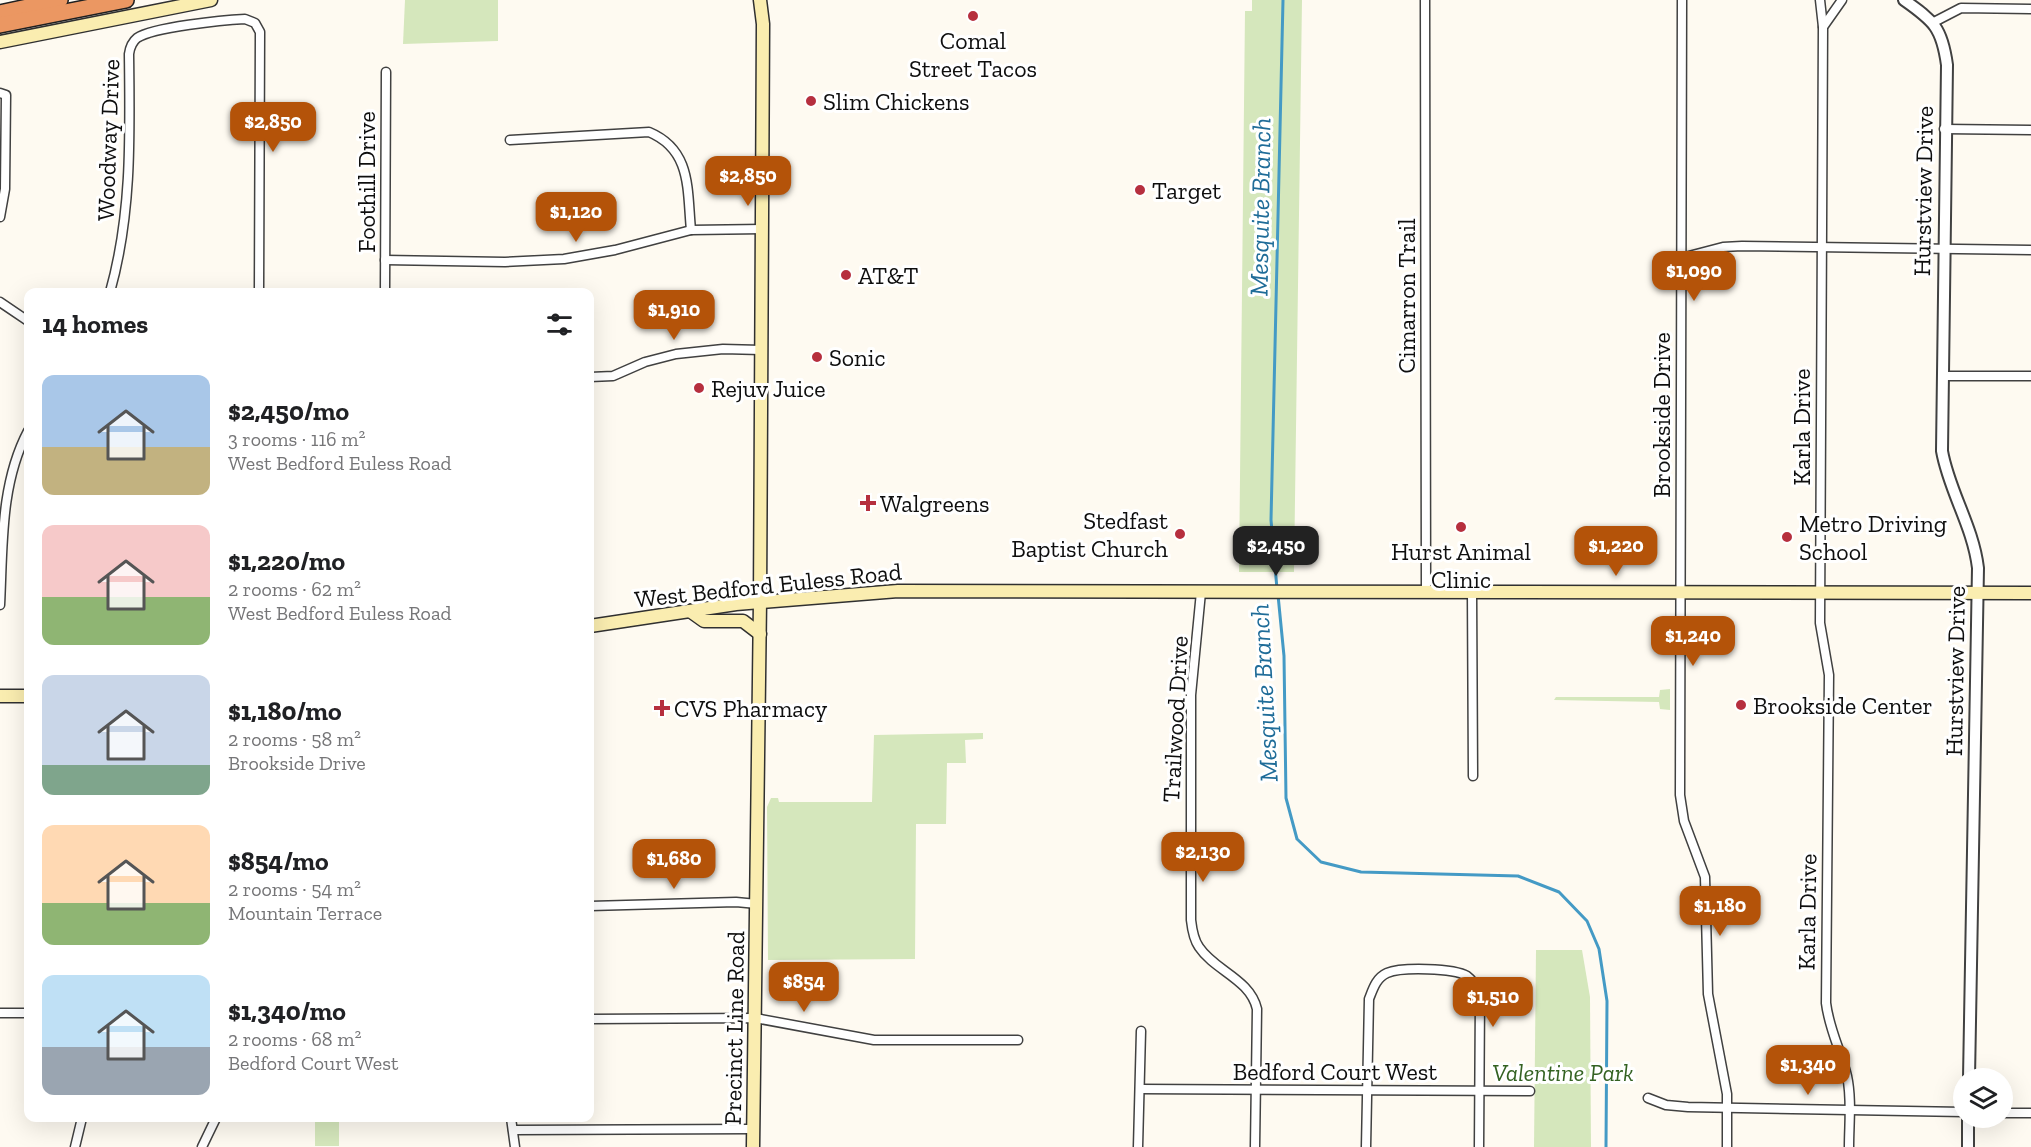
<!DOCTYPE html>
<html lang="en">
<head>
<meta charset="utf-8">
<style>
	:root { --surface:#fff; --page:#f6f6f6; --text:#202124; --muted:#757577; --accent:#b45309 }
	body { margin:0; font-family:"Zilla Slab",serif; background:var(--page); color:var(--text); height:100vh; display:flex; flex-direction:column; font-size:22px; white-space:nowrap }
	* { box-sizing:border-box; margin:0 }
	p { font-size:20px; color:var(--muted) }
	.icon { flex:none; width:33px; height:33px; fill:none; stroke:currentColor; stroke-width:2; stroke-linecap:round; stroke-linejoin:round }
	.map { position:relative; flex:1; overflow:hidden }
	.side { position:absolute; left:24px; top:288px; width:570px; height:834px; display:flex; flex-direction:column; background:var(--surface); border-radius:12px; box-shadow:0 6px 24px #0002 }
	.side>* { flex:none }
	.fabs { position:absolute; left:1953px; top:1068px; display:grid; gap:12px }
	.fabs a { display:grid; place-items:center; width:60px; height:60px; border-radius:50%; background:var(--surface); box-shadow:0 6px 24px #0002; font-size:30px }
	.price { position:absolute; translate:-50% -51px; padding:0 14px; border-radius:12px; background:var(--accent); color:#fff; font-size:20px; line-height:39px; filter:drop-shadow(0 2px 3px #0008) }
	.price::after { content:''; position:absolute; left:50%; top:36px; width:18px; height:14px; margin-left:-9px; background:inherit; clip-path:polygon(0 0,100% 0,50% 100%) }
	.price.selected { background:#222; color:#fff }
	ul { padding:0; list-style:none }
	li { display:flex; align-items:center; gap:18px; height:150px; padding:0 18px }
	li span { display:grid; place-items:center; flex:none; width:168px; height:120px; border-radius:12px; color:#555 }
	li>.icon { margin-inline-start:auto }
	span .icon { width:72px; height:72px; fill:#fffc; stroke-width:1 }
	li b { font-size:26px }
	h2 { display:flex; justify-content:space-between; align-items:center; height:72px; padding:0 18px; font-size:26px }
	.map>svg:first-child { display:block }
	.green { fill:#d5e7bc }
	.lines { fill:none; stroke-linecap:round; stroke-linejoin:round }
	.stream { stroke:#449ac5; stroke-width:3 }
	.minor-casing { stroke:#414141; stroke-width:11 }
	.tertiary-casing { stroke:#414141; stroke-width:14 }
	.secondary-casing { stroke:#303030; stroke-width:15 }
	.motorway-casing { stroke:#1f1f1f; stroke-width:18 }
	.minor { stroke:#fff; stroke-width:8 }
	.tertiary { stroke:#fff; stroke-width:10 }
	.secondary { stroke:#faedb0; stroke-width:12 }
	.motorway { stroke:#eb9762; stroke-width:15 }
	.poi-dot { fill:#b62f3e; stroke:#fff; stroke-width:2 }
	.labels { text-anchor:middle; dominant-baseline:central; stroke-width:6; stroke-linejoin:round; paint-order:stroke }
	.poi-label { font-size:24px; fill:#0e0e0e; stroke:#fff; text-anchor:start }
	.street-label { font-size:24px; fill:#0e0e0e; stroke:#fff }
	.park-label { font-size:24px; font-style:italic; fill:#346222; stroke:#fff }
	.water-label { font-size:26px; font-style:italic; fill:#1f6c98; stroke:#fff }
</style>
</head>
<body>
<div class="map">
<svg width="2031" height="1147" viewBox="0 0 2031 1147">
	<rect width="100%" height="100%" fill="#fefaf1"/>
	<g class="green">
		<polygon points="405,0 498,0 498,41 403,44"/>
		<polygon points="1252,0 1302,0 1294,572 1239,572 1245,11 1252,11"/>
		<polygon points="1670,689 1670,710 1660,709 1659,702 1554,700 1556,697 1659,697 1660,690"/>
		<polygon points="983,733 983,739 965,740 966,763 947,763 946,824 916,824 915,959 768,960 767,807 771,798 778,798 779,802 872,802 874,735"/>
		<polygon points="1536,950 1582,950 1590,997 1591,1147 1534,1147"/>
		<rect x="315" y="1122" width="24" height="24"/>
	</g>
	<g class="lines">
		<g class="stream">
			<polyline points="1277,589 1271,520 1283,0"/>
			<polyline points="1278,595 1284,656 1286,798 1297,839 1321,862 1361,872 1518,876 1559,892 1587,921 1599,949 1607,1001 1606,1147"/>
		</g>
		<defs>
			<g id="minor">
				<polyline points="1425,0 1426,592"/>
				<polyline points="1682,0 1680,795 1684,821 1705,877 1708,994 1727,1094 1727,1147"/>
				<polyline points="1820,0 1823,27"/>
				<path d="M1842,0L1823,27L1820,623L1829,675L1826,1003C1829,1029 1841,1051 1847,1076C1852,1099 1849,1124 1849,1147"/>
				<polyline points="1934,22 1961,8 2031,9"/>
				<polyline points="0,93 6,95 5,189 0,217"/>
				<polyline points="1944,129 2031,130"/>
				<path d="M510,140L649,132C692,150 687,190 691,230"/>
				<polyline points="1681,258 1723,247 1742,246 2031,250"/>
				<polyline points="385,260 505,262 564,259 615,250 691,230 763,229"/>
				<path d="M110,292C132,214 130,135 129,54C130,47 132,42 137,38C153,27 224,20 245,19L255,23L260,32L259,292"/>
				<polyline points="385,292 386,72"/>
				<polyline points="0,302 28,321"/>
				<polyline points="1942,376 2031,376"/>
				<polyline points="590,377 613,376 645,362 676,354 723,349 761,350"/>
				<path d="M1201,592L1191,695V920C1192,929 1194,940 1199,947C1215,971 1250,979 1257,1009L1255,1147"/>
				<polyline points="1472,592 1473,776"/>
				<path d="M0,605C3,546 0,484 28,431"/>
				<polyline points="590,906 736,902 757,904"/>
				<polyline points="0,1013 28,1013"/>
				<polyline points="590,1019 755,1018 874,1040 1018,1040"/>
				<polyline points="1140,1089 1530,1091"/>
				<polyline points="1648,1098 1666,1105 1688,1107 1964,1112"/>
				<polyline points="2002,1113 2031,1113"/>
				<polyline points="511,1118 515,1147"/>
				<polyline points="513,1130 753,1129"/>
				<polyline points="75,1147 82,1118"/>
				<polyline points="202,1147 216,1118"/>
				<polyline points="1138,1147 1141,1031"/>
				<path d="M1366,1147L1369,999C1373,989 1376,978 1387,973C1401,967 1454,968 1467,976C1474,981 1477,987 1480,995L1479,1147"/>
			</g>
			<g id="tertiary">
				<path d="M1904,0C1934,21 1942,28 1947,65L1942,451C1949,491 1973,526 1978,568L1969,1078"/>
				<polyline points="1968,1147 1968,1118"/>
			</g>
			<g id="secondary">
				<polyline points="0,42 211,0"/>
				<polyline points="690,611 704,621 743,621 760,634"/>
				<polyline points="590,626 736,604 898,591 2031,593"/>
				<polyline points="0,696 28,696"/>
				<polyline points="753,1147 760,601 763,24 760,0"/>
			</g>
			<g id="motorway">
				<polyline points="0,13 60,0"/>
				<polyline points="0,25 126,0"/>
			</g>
		</defs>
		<use href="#minor" class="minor-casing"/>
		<use href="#tertiary" class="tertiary-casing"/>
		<use href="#secondary" class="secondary-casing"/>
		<use href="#motorway" class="motorway-casing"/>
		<use href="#minor" class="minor"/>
		<use href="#tertiary" class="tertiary"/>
		<use href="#secondary" class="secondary"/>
		<use href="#motorway" class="motorway"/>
	</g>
	<g class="poi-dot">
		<circle cx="973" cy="16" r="6"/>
		<circle cx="811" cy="101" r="6"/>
		<circle cx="1140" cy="190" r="6"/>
		<circle cx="846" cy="275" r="6"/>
		<circle cx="817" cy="357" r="6"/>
		<circle cx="699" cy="388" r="6"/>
		<path d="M865 494h6v6h6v6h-6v6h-6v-6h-6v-6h6z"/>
		<circle cx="1461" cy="527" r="6"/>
		<circle cx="1180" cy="534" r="6"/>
		<circle cx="1787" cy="537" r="6"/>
		<circle cx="1741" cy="705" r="6"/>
		<path d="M659 699h6v6h6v6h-6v6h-6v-6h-6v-6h6z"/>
	</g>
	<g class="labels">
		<g class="poi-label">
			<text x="973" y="40" text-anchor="middle">Comal<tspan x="973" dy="28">Street Tacos</tspan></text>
			<text x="823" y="101">Slim Chickens</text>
			<text x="1152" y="190">Target</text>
			<text x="858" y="275">AT&amp;T</text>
			<text x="829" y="357">Sonic</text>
			<text x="711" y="388">Rejuv Juice</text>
			<text x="880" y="503">Walgreens</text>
			<text x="1168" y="520" text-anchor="end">Stedfast<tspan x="1168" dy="28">Baptist Church</tspan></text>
			<text x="1799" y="523">Metro Driving<tspan x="1799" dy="28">School</tspan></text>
			<text x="1461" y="551" text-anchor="middle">Hurst Animal<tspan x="1461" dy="28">Clinic</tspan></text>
			<text x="1753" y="705">Brookside Center</text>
			<text x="674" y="708">CVS Pharmacy</text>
		</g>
		<g class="street-label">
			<text transform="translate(108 140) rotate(-88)">Woodway Drive</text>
			<text transform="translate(366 182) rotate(-90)">Foothill Drive</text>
			<text transform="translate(1923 191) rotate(-89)">Hurstview Drive</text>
			<text transform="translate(1406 296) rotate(-90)">Cimarron Trail</text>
			<text transform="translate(1661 415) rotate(-90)">Brookside Drive</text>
			<text transform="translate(1801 427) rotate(-90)">Karla Drive</text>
			<text transform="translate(768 585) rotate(-6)">West Bedford Euless Road</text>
			<text transform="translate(1955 671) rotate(-89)">Hurstview Drive</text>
			<text transform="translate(1175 719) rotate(-87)">Trailwood Drive</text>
			<text transform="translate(1807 912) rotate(-89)">Karla Drive</text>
			<text transform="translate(734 1028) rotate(-89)">Precinct Line Road</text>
			<text x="1335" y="1071">Bedford Court West</text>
		</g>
		<g class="park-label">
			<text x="1563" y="1072">Valentine Park</text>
		</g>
		<g class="water-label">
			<text transform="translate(1260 207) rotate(-89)">Mesquite Branch</text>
			<text transform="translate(1264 693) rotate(-93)">Mesquite Branch</text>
		</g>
	</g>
</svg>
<div class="fabs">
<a><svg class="icon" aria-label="layers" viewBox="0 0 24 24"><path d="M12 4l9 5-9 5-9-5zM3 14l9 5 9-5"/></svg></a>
</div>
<b class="price" style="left:273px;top:153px">$2,850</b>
<b class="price" style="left:748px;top:207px">$2,850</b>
<b class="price" style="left:576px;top:243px">$1,120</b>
<b class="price" style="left:1694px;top:302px">$1,090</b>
<b class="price" style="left:674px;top:341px">$1,910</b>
<b class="price selected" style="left:1276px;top:577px">$2,450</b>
<b class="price" style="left:1616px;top:577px">$1,220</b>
<b class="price" style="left:1693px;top:667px">$1,240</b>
<b class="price" style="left:1203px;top:883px">$2,130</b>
<b class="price" style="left:674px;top:890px">$1,680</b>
<b class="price" style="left:1720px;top:937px">$1,180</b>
<b class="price" style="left:804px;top:1013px">$854</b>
<b class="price" style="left:1493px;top:1028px">$1,510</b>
<b class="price" style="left:1808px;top:1096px">$1,340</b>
<section class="side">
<h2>14 homes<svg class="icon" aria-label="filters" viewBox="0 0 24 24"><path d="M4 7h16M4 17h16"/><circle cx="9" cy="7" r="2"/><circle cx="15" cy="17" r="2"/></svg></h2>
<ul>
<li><span style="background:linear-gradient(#a9c7e8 60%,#c2b280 0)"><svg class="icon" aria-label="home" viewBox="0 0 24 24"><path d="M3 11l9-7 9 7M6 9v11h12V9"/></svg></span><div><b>$2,450/mo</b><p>3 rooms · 116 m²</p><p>West Bedford Euless Road</p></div></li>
<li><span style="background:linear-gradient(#f6c9c9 60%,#8fb573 0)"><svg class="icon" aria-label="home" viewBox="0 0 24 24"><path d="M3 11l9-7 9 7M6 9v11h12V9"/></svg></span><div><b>$1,220/mo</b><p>2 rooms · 62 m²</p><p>West Bedford Euless Road</p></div></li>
<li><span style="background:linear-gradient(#c9d6e8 75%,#7fa58c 0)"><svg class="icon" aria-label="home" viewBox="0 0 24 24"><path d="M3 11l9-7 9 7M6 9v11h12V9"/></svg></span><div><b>$1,180/mo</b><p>2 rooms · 58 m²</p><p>Brookside Drive</p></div></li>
<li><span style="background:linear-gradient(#ffd9b3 65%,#8fb573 0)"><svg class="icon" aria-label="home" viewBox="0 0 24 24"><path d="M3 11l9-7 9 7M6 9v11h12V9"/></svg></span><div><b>$854/mo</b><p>2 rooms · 54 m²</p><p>Mountain Terrace</p></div></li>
<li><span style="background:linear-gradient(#bfe0f5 60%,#9aa5b1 0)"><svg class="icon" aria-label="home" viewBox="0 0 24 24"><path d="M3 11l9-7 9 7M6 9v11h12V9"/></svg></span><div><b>$1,340/mo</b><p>2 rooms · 68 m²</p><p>Bedford Court West</p></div></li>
</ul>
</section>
</div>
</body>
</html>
